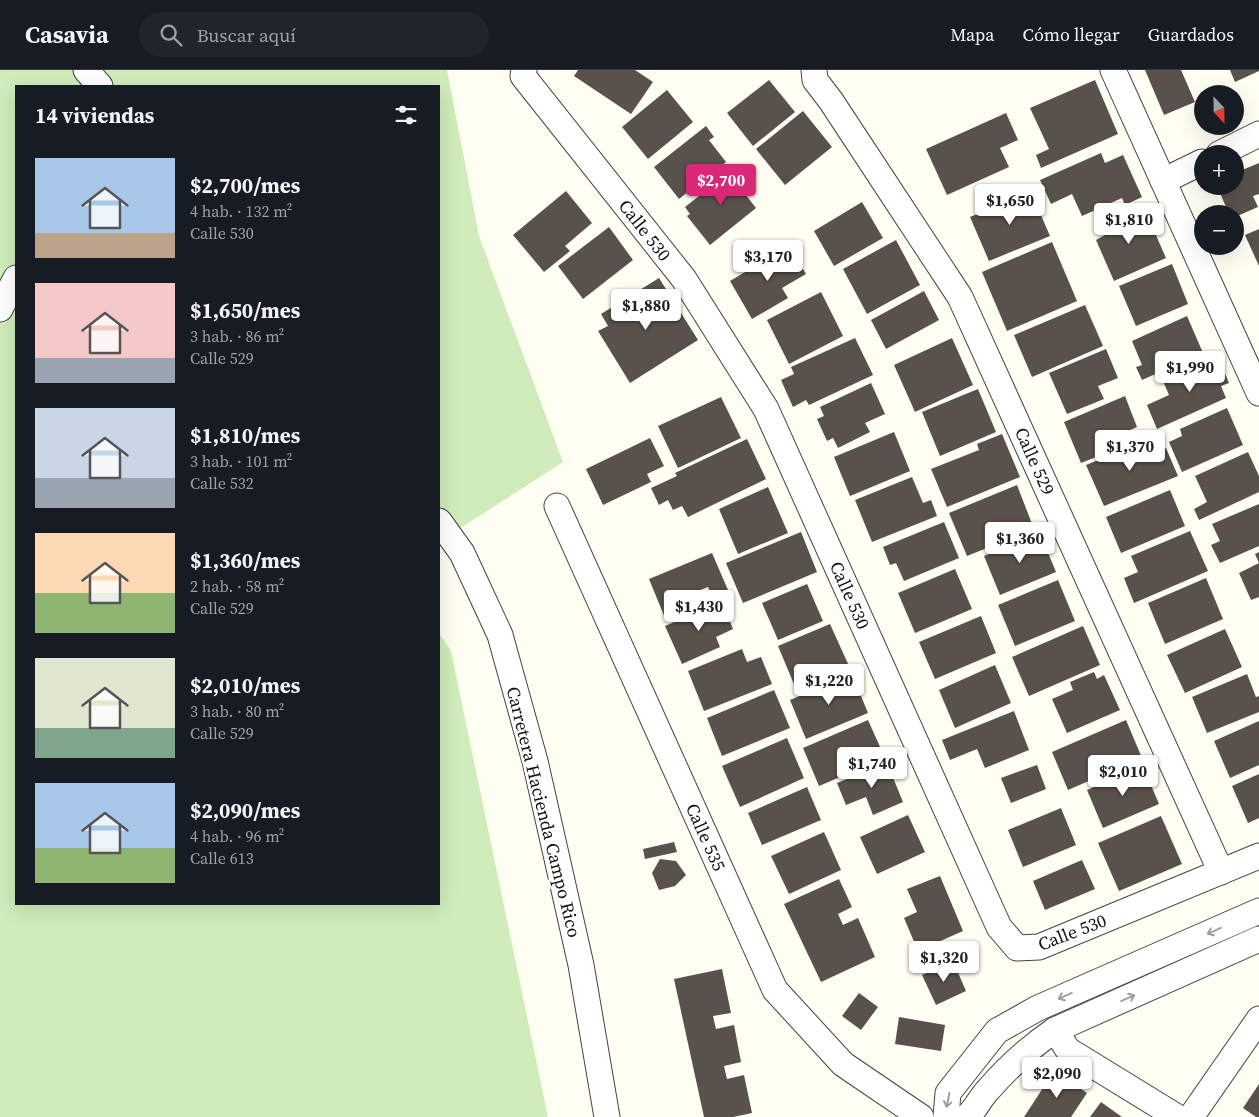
<!DOCTYPE html>
<html lang="es">
<head>
<meta charset="utf-8">
<style>
	:root { --surface:#171b24; --page:#20242c; --text:#f1f3f6; --muted:#9ea1a6; --line:#363941; --accent:#db2777 }
	body { margin:0; font-family:"Source Serif 4",serif; background:var(--page); color:var(--text); height:100vh; display:flex; flex-direction:column; font-size:19px; white-space:nowrap }
	* { box-sizing:border-box; margin:0 }
	p { font-size:16px; color:var(--muted) }
	.icon { flex:none; width:28px; height:28px; fill:none; stroke:currentColor; stroke-width:2; stroke-linecap:round; stroke-linejoin:round }
	.map { position:relative; flex:1; overflow:hidden }
	.panel { position:absolute; left:15px; top:15px; width:425px; height:820px; display:flex; flex-direction:column; background:var(--surface); border-radius:0px; box-shadow:0 5px 20px #0002 }
	.panel>* { flex:none }
	.needle { width:32px; rotate:158deg }
	.buttons { position:absolute; left:1194px; top:15px; display:grid; gap:10px }
	.buttons a { display:grid; place-items:center; width:50px; height:50px; border-radius:50%; background:var(--surface); box-shadow:0 5px 20px #0002; font-size:25px }
	.price { position:absolute; translate:-50% -42px; padding:0 11px; border-radius:5px; background:#fff; color:#222; font-size:16px; line-height:32px; filter:drop-shadow(0 1px 2px #0008) }
	.price::after { content:''; position:absolute; left:50%; top:30px; width:15px; height:11px; margin-left:-8px; background:inherit; clip-path:polygon(0 0,100% 0,50% 100%) }
	.price.selected { background:var(--accent); color:#fff }
	ul { padding:0; list-style:none }
	li { display:flex; align-items:center; gap:15px; height:125px; padding:0 20px }
	li span { display:grid; place-items:center; flex:none; width:140px; height:100px; border-radius:0px; color:#555 }
	li>.icon { margin-inline-start:auto }
	span .icon { width:60px; height:60px; fill:#fffc; stroke-width:1 }
	li b { font-size:21px }
	h2 { display:flex; justify-content:space-between; align-items:center; height:60px; padding:0 20px; font-size:21px }
	header { display:flex; align-items:center; gap:30px; box-sizing:border-box; height:70px; padding:0 25px; background:var(--surface); border-bottom:1px solid var(--line) }
	header strong { font-size:24px }
	nav { display:flex; gap:28px; margin-inline-start:auto; font-size:18px }
	.search { width:350px; height:45px; background:var(--page); display:flex; align-items:center; gap:12px; box-sizing:border-box; padding:0 18px; border-radius:28px; color:var(--muted); font-size:19px }
	.map>svg:first-child { display:block }
	.green { fill:#cfecba }
	.building { fill:#59524c }
	.lines { fill:none; stroke-linecap:round; stroke-linejoin:round }
	.minor-casing { stroke:#434343; stroke-width:27 }
	.minor { stroke:#fff; stroke-width:25 }
	.oneway { stroke:#9f9f9f }
	.labels { text-anchor:middle; dominant-baseline:central; stroke-width:5; stroke-linejoin:round; paint-order:stroke }
	.street-label { font-size:18px; fill:#101010; stroke:#fff }
</style>
</head>
<body>
<header>
<strong>Casavia</strong>
<div class="search"><svg class="icon" aria-label="search" viewBox="0 0 24 24"><circle cx="10" cy="10" r="6"/><path d="M15 15l6 6"/></svg>Buscar aquí</div>
<nav><a>Mapa</a><a>Cómo llegar</a><a>Guardados</a></nav>
</header>
<div class="map">
<svg width="1259" height="1047" viewBox="0 0 1259 1047">
	<rect width="100%" height="100%" fill="#fffef3"/>
	<polygon class="green" points="0,0 447,0 479,166 563,392 439,472 439,16 16,16 16,834 439,834 439,563 451,581 548,1047 0,1047"/>
	<g class="building">
		<polygon points="578,0 635,0 653,12 631,44 574,6"/>
		<polygon points="1145,0 1181,0 1195,32 1164,45"/>
		<polygon points="1230,0 1259,0 1259,1 1235,12"/>
		<polygon points="769,10 795,42 753,76 727,43"/>
		<polygon points="1095,10 1118,64 1041,98 1036,85 1049,79 1030,38"/>
		<polygon points="667,20 693,52 648,89 622,57"/>
		<polygon points="803,41 832,77 785,115 756,79"/>
		<polygon points="1006,43 1018,70 1000,78 1009,97 947,125 926,79"/>
		<polygon points="706,56 714,67 709,70 726,92 679,129 654,97"/>
		<polygon points="1101,83 1105,93 1123,85 1142,127 1125,135 1122,128 1082,146 1072,124 1051,134 1040,110"/>
		<polygon points="1259,93 1259,124 1253,126 1258,137 1235,147 1235,144 1229,144 1217,116 1235,116 1235,103"/>
		<polygon points="738,95 752,112 742,120 756,138 710,175 687,146 690,144 685,137"/>
		<polygon points="566,121 592,153 565,176 570,181 544,202 513,165"/>
		<polygon points="1031,122 1050,166 989,191 970,147"/>
		<polygon points="862,132 883,168 834,196 814,161"/>
		<polygon points="1126,141 1132,154 1148,147 1166,188 1114,211 1096,170 1105,165 1100,153"/>
		<polygon points="609,157 633,190 583,229 558,196"/>
		<polygon points="1259,159 1259,196 1245,165"/>
		<polygon points="896,170 920,215 867,244 843,199"/>
		<polygon points="1052,172 1077,231 1007,261 982,202"/>
		<polygon points="789,176 806,204 782,218 788,228 752,249 730,211"/>
		<polygon points="1172,194 1188,234 1136,256 1119,216"/>
		<polygon points="659,208 698,270 630,313 598,261 608,256 601,244"/>
		<polygon points="924,221 939,250 886,279 871,250"/>
		<polygon points="821,222 843,266 789,294 767,250"/>
		<polygon points="1085,235 1103,276 1032,307 1014,265"/>
		<polygon points="1187,246 1203,283 1142,310 1136,297 1142,295 1132,271"/>
		<polygon points="855,268 873,305 809,335 806,330 793,337 781,310 794,304 791,297"/>
		<polygon points="952,268 973,315 915,342 894,295"/>
		<polygon points="1106,279 1118,308 1098,316 1104,329 1067,344 1049,303"/>
		<polygon points="1218,287 1229,313 1221,316 1226,328 1157,359 1147,335 1169,325 1163,311"/>
		<polygon points="871,313 885,344 865,353 870,362 838,378 833,368 827,371 817,349 824,346 820,337"/>
		<polygon points="978,319 996,362 940,386 922,342"/>
		<polygon points="1125,326 1137,357 1114,367 1119,378 1081,393 1064,352"/>
		<polygon points="721,327 741,368 678,398 658,356"/>
		<polygon points="1227,338 1243,375 1182,402 1169,372 1182,366 1180,359"/>
		<polygon points="894,362 910,401 850,426 834,387"/>
		<polygon points="1002,364 1020,407 947,437 931,399 979,380 977,374"/>
		<polygon points="650,368 664,396 647,404 651,412 603,435 586,399"/>
		<polygon points="747,369 766,409 688,447 682,436 673,440 668,430 659,435 651,418 677,406 675,403"/>
		<polygon points="1145,371 1151,384 1166,378 1178,406 1104,436 1086,395"/>
		<polygon points="1248,382 1259,406 1259,422 1199,450 1194,439 1207,432 1195,406"/>
		<polygon points="912,407 923,433 931,430 937,446 872,472 855,430"/>
		<polygon points="1017,415 1034,459 967,486 949,443"/>
		<polygon points="768,417 788,463 738,484 719,439"/>
		<polygon points="1170,420 1185,456 1121,483 1106,447"/>
		<polygon points="1259,434 1259,476 1220,493 1211,475 1220,471 1212,454"/>
		<polygon points="944,452 959,488 904,511 896,493 890,495 883,477"/>
		<polygon points="1190,461 1208,501 1134,533 1124,508 1138,502 1131,486"/>
		<polygon points="801,462 817,502 743,533 726,493"/>
		<polygon points="1040,463 1056,502 1000,525 984,486"/>
		<polygon points="1259,482 1259,527 1251,530 1239,503 1259,493 1255,484"/>
		<polygon points="712,483 728,520 712,526 708,517 695,522 700,534 665,548 649,509"/>
		<polygon points="955,499 972,539 915,563 898,523"/>
		<polygon points="1206,508 1223,549 1165,574 1148,533"/>
		<polygon points="1058,510 1075,551 1015,576 998,535"/>
		<polygon points="807,514 823,551 778,570 762,533"/>
		<polygon points="722,532 733,559 716,567 720,577 682,594 665,556"/>
		<polygon points="981,546 996,583 935,609 919,572"/>
		<polygon points="830,554 849,596 796,619 778,576"/>
		<polygon points="1083,556 1100,595 1029,626 1012,587"/>
		<polygon points="1225,559 1242,597 1185,623 1167,585"/>
		<polygon points="742,579 747,592 761,587 772,614 704,641 688,601"/>
		<polygon points="995,595 1011,633 955,658 939,620"/>
		<polygon points="1094,602 1097,609 1104,605 1120,640 1067,663 1052,629 1073,620 1070,612"/>
		<polygon points="852,604 868,643 806,669 790,630"/>
		<polygon points="1247,604 1256,627 1259,626 1259,642 1207,663 1192,627"/>
		<polygon points="774,620 790,658 722,686 707,648"/>
		<polygon points="1014,641 1029,680 985,698 977,679 950,690 942,670"/>
		<polygon points="868,650 885,688 819,716 803,678"/>
		<polygon points="1126,650 1142,688 1068,720 1052,682"/>
		<polygon points="1259,651 1259,695 1230,708 1214,671"/>
		<polygon points="787,668 804,708 740,737 722,696"/>
		<polygon points="887,693 903,732 873,745 866,727 846,735 837,713"/>
		<polygon points="1037,695 1046,719 1011,733 1001,708"/>
		<polygon points="1143,696 1159,734 1103,758 1087,720"/>
		<polygon points="1259,704 1259,748 1248,753 1232,716"/>
		<polygon points="807,717 821,750 762,775 748,743"/>
		<polygon points="1061,738 1076,775 1023,797 1008,760"/>
		<polygon points="908,745 925,782 877,804 860,767"/>
		<polygon points="1161,746 1182,794 1119,821 1098,773"/>
		<polygon points="824,762 841,800 789,824 771,786"/>
		<polygon points="674,772 677,782 645,789 643,779"/>
		<polygon points="660,789 676,791 686,805 675,816 659,820 652,803"/>
		<polygon points="1082,790 1095,819 1045,840 1033,811"/>
		<polygon points="940,806 963,861 918,881 904,848 917,842 907,819"/>
		<polygon points="839,809 852,837 838,844 843,855 858,848 875,887 821,912 784,834"/>
		<polygon points="953,891 966,921 936,935 922,905"/>
		<polygon points="722,899 731,943 713,946 716,959 734,955 741,992 724,996 727,1009 744,1005 752,1043 733,1047 704,1047 674,909"/>
		<polygon points="859,923 878,937 861,960 842,946"/>
		<polygon points="899,947 945,955 941,981 895,974"/>
		<polygon points="1054,1001 1087,1023 1071,1047 1024,1047"/>
		<polygon points="1259,1014 1259,1047 1256,1047 1243,1038"/>
		<polygon points="1101,1032 1122,1047 1090,1047"/>
	</g>
	<g class="lines">
		<defs>
			<g id="minor">
				<polyline points="86,0 100,16"/>
				<polyline points="524,0 523,6 684,209 766,339 999,857 1017,878 1039,877 1259,786"/>
				<polyline points="814,0 815,10 831,31 960,227 1221,802"/>
				<polyline points="1113,0 1259,323"/>
				<polyline points="1219,84 1259,64"/>
				<polyline points="1163,111 1202,92"/>
				<polyline points="0,239 16,208"/>
				<polyline points="557,436 775,920 843,994 921,1047"/>
				<polyline points="439,451 462,483 500,565 535,691 581,895 607,1047"/>
				<polyline points="1055,960 1068,980 1177,1047"/>
				<polyline points="946,1047 948,1023 997,961 1038,938 1259,841"/>
				<path d="M966,1047C976,1040 979,1029 988,1020C1008,997 1030,977 1055,960L1259,869"/>
				<polyline points="1191,1047 1259,949"/>
			</g>
		</defs>
		<use href="#minor" class="minor-casing"/>
		<use href="#minor" class="minor"/>
	</g>
	<defs><path id="oneway-shaft" d="M-6 0H5M1.5-3L5.5 0L1.5 3" fill="none" stroke-width="1.6" stroke-linecap="round" stroke-linejoin="round" transform="scale(1.25)"/></defs>
	<g class="oneway">
		<use href="#oneway-shaft" transform="translate(1214 861) rotate(156)"/>
		<use href="#oneway-shaft" transform="translate(1065 926) rotate(156)"/>
		<use href="#oneway-shaft" transform="translate(1128 928) rotate(-24)"/>
		<use href="#oneway-shaft" transform="translate(948 1030) rotate(101)"/>
	</g>
	<g class="labels">
		<g class="street-label">
			<text transform="translate(645 160) rotate(52)">Calle 530</text>
			<text transform="translate(1035 391) rotate(66)">Calle 529</text>
			<text transform="translate(850 525) rotate(66)">Calle 530</text>
			<text transform="translate(544 742) rotate(76)">Carretera Hacienda Campo Rico</text>
			<text transform="translate(706 767) rotate(66)">Calle 535</text>
			<text transform="translate(1072 862) rotate(-21)">Calle 530</text>
		</g>
	</g>
</svg>
<div class="buttons">
<a><svg class="needle" viewBox="-14 -14 28 28"><path d="M0-13l5 13h-10z" fill="#e53935"/><path d="M0 13l5-13h-10z" fill="#9ea1a6"/></svg></a>
<a>+</a>
<a>−</a>
</div>
<b class="price selected" style="left:721px;top:136px">$2,700</b>
<b class="price" style="left:1010px;top:156px">$1,650</b>
<b class="price" style="left:1129px;top:175px">$1,810</b>
<b class="price" style="left:768px;top:212px">$3,170</b>
<b class="price" style="left:646px;top:261px">$1,880</b>
<b class="price" style="left:1190px;top:323px">$1,990</b>
<b class="price" style="left:1130px;top:402px">$1,370</b>
<b class="price" style="left:1020px;top:494px">$1,360</b>
<b class="price" style="left:699px;top:562px">$1,430</b>
<b class="price" style="left:829px;top:636px">$1,220</b>
<b class="price" style="left:872px;top:719px">$1,740</b>
<b class="price" style="left:1123px;top:727px">$2,010</b>
<b class="price" style="left:944px;top:913px">$1,320</b>
<b class="price" style="left:1057px;top:1029px">$2,090</b>
<section class="panel">
<h2>14 viviendas<svg class="icon" aria-label="filters" viewBox="0 0 24 24"><path d="M4 7h16M4 17h16"/><circle cx="9" cy="7" r="2"/><circle cx="15" cy="17" r="2"/></svg></h2>
<ul>
<li><span style="background:linear-gradient(#a9c7e8 75%,#b9a48a 0)"><svg class="icon" aria-label="home" viewBox="0 0 24 24"><path d="M3 11l9-7 9 7M6 9v11h12V9"/></svg></span><div><b>$2,700/mes</b><p>4 hab. · 132 m²</p><p>Calle 530</p></div></li>
<li><span style="background:linear-gradient(#f6c9c9 75%,#9aa5b1 0)"><svg class="icon" aria-label="home" viewBox="0 0 24 24"><path d="M3 11l9-7 9 7M6 9v11h12V9"/></svg></span><div><b>$1,650/mes</b><p>3 hab. · 86 m²</p><p>Calle 529</p></div></li>
<li><span style="background:linear-gradient(#c9d6e8 70%,#9aa5b1 0)"><svg class="icon" aria-label="home" viewBox="0 0 24 24"><path d="M3 11l9-7 9 7M6 9v11h12V9"/></svg></span><div><b>$1,810/mes</b><p>3 hab. · 101 m²</p><p>Calle 532</p></div></li>
<li><span style="background:linear-gradient(#ffd9b3 60%,#8fb573 0)"><svg class="icon" aria-label="home" viewBox="0 0 24 24"><path d="M3 11l9-7 9 7M6 9v11h12V9"/></svg></span><div><b>$1,360/mes</b><p>2 hab. · 58 m²</p><p>Calle 529</p></div></li>
<li><span style="background:linear-gradient(#dfe7d0 70%,#7fa58c 0)"><svg class="icon" aria-label="home" viewBox="0 0 24 24"><path d="M3 11l9-7 9 7M6 9v11h12V9"/></svg></span><div><b>$2,010/mes</b><p>3 hab. · 80 m²</p><p>Calle 529</p></div></li>
<li><span style="background:linear-gradient(#a9c7e8 65%,#8fb573 0)"><svg class="icon" aria-label="home" viewBox="0 0 24 24"><path d="M3 11l9-7 9 7M6 9v11h12V9"/></svg></span><div><b>$2,090/mes</b><p>4 hab. · 96 m²</p><p>Calle 613</p></div></li>
</ul>
</section>
</div>
</body>
</html>
